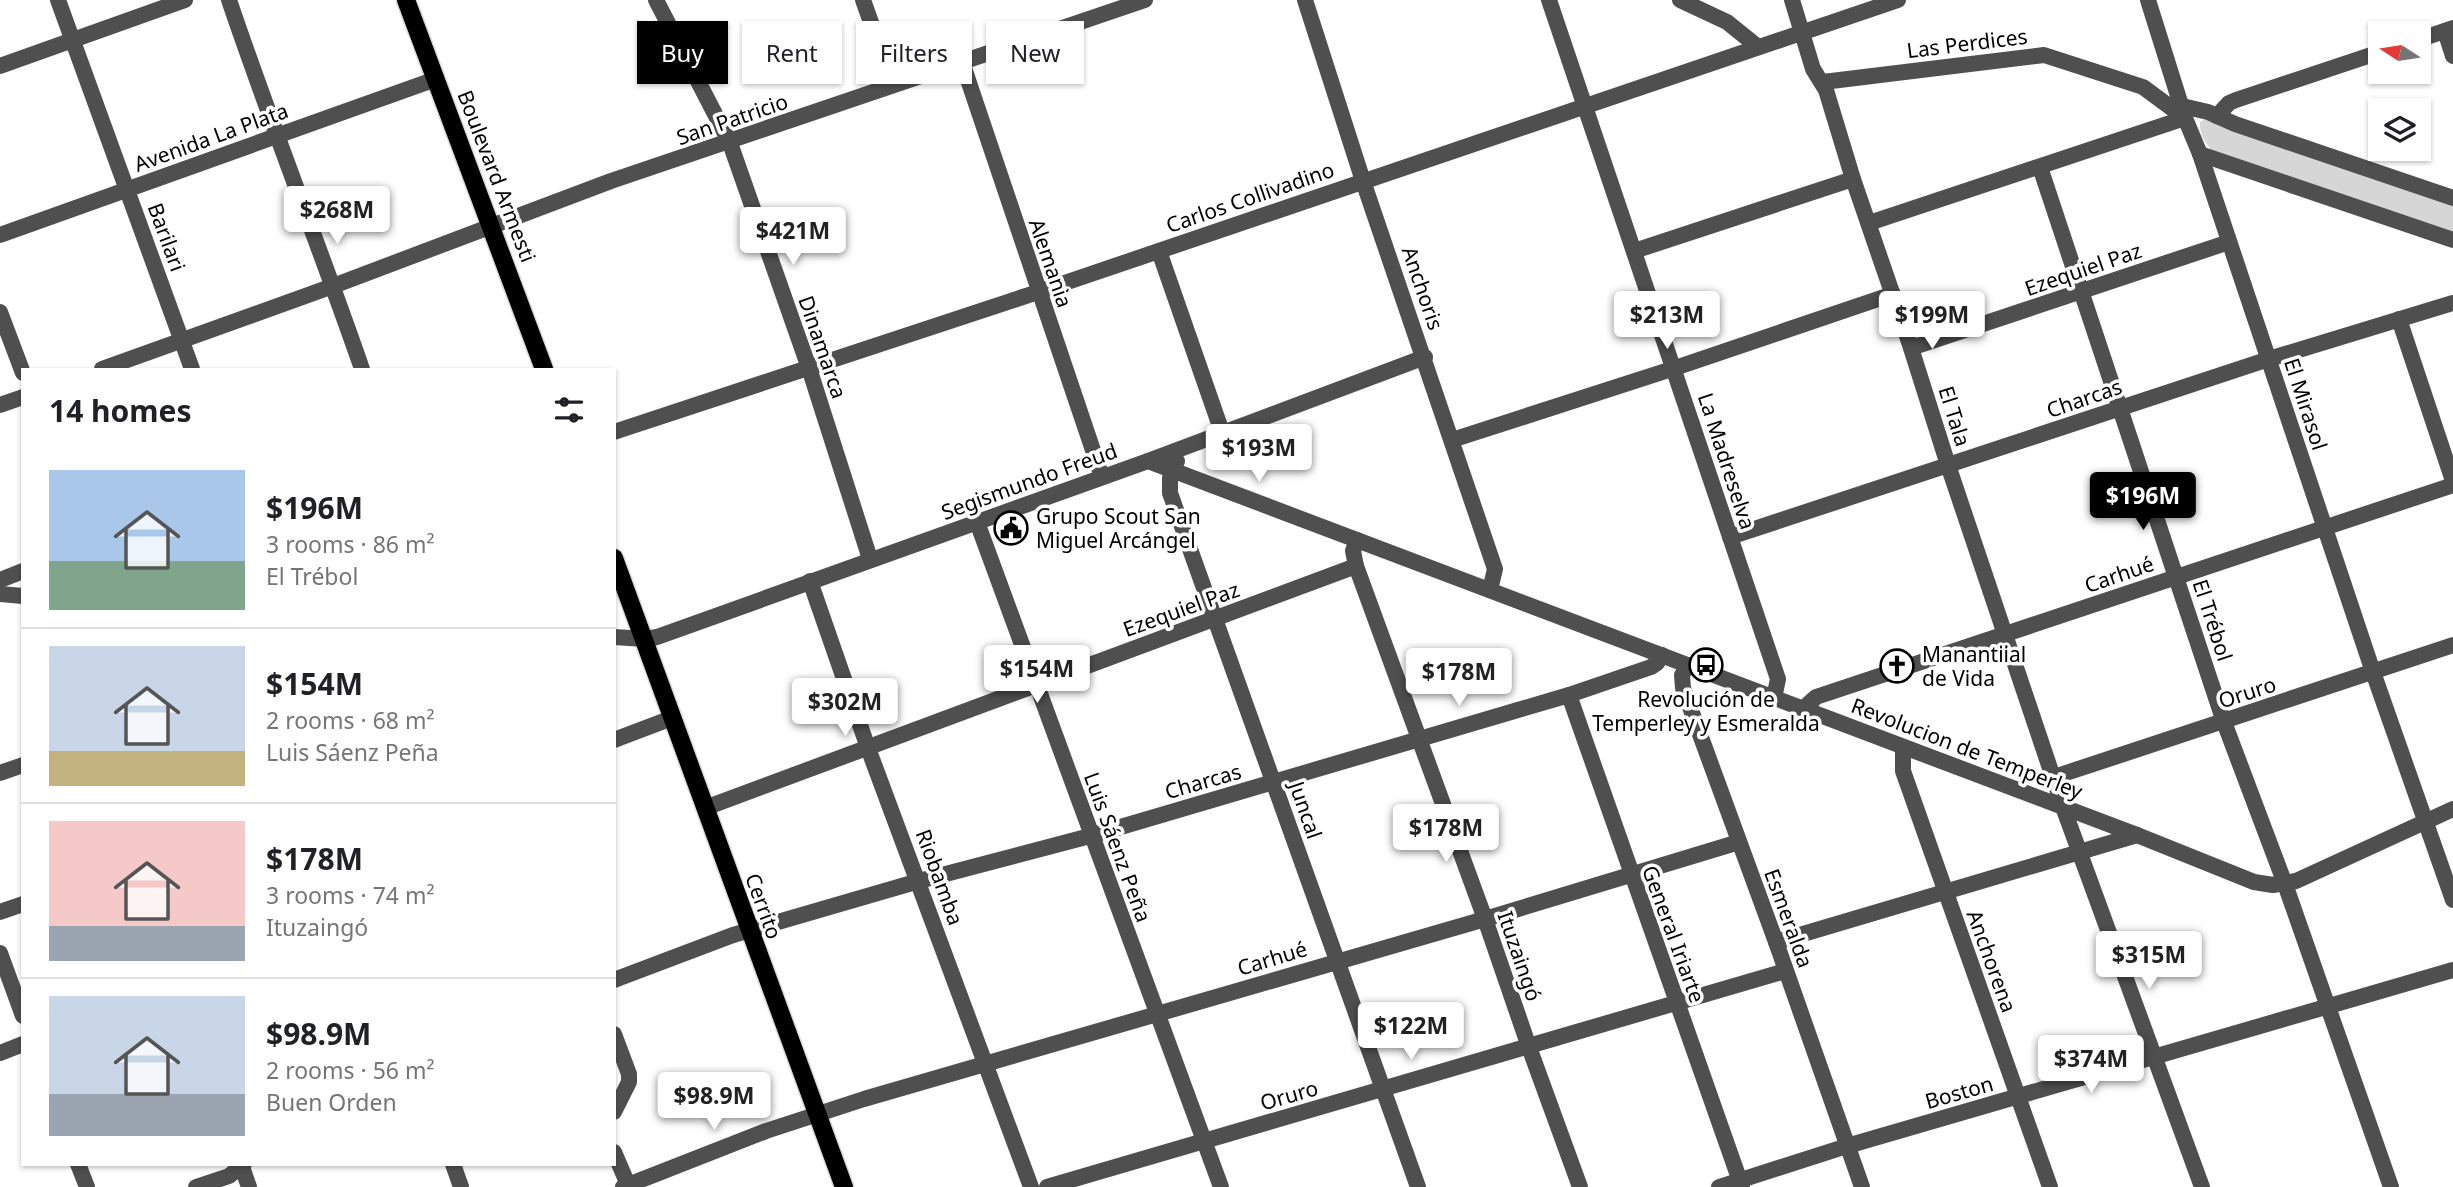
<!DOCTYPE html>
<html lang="en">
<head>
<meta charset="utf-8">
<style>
	:root { --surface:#fff; --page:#f6f6f6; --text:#202124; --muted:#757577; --line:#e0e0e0; --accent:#000 }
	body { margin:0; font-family:"Noto Sans",sans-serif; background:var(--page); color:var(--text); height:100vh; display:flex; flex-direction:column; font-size:26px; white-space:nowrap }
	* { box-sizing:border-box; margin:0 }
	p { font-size:23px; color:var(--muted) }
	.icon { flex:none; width:38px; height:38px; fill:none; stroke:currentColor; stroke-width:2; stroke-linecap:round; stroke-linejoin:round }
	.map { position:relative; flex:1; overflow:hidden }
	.drawer { position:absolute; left:21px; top:368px; width:595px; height:798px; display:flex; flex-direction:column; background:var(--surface); border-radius:0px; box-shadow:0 2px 5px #0004 }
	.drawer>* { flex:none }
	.hud { position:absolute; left:637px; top:21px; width:665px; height:63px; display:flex; gap:14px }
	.needle { width:46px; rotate:282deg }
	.fabs { position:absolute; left:2368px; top:21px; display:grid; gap:14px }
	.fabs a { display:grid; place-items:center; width:63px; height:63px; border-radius:0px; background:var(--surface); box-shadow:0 2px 5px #0004; font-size:35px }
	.price { position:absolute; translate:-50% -60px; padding:0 16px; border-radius:7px; background:#fff; color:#222; font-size:23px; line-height:46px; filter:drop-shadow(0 2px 4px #0008) }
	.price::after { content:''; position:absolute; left:50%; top:42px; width:21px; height:16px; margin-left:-10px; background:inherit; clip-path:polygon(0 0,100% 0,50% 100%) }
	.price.selected { background:var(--accent); color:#fff }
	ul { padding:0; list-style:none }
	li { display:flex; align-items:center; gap:21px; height:175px; padding:0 28px }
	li+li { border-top:2px solid var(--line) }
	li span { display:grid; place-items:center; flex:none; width:196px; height:140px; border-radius:0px; color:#555 }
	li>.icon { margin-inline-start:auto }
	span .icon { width:84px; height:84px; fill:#fffc; stroke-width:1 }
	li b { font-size:30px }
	h2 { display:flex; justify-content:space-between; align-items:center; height:84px; padding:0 28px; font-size:30px }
	.chip { padding:0 24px; border-radius:0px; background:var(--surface); box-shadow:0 2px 5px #0004; font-size:24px; line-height:63px }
	.chip.selected { background:var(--accent); color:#fff }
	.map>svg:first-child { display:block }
	.green { fill:#d6d6d6 }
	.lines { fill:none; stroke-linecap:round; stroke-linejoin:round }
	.major-casing { stroke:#dbdbdb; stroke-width:21 }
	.minor { stroke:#4f4f4f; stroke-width:16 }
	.major { stroke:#000; stroke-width:18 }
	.labels { text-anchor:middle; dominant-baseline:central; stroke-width:7; stroke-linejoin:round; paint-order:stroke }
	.street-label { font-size:21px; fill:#000; stroke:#fff }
	.poi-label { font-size:21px; fill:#000; stroke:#fff; text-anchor:start }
</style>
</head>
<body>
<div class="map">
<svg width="2453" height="1187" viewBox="0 0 2453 1187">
	<rect width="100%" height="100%" fill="#fff"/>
	<path class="green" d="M2207,118L2453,201V234L2213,152C2205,143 2199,134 2200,122Z"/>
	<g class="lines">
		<defs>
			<g id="major">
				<polyline points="406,0 544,369"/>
				<polyline points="614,558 844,1187"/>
			</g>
		</defs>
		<use href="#major" class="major-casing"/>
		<g class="minor">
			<polyline points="58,0 192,369"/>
			<path d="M229,0C271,124 319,245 362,369"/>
			<polyline points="656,0 730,143 809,368 870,559"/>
			<polyline points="863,0 893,84"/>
			<polyline points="1305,0 1363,181 1495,569 1490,590"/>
			<polyline points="1549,0 1778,679 1774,698"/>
			<polyline points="1680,0 1727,22 1758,47"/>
			<polyline points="1792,0 1813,69 1826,90 1853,179 1911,348 1948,465 2063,807 2202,1187"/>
			<polyline points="2148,0 2185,118 2200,154 2373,672 2453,900"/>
			<polyline points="2445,31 2453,56"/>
			<polyline points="2418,40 2453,28"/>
			<polyline points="962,62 1102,477"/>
			<polyline points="0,66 185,0"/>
			<polyline points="1823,82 2044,55 2143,87 2185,118"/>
			<polyline points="2182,106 2208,112 2235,124 2453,198"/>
			<polyline points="2217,116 2229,103 2236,100 2380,52"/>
			<polyline points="2200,154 2453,240"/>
			<polyline points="2040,167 2224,722 2285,884 2391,1187"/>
			<polyline points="1869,223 2185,118"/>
			<polyline points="0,235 436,79"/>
			<polyline points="1159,251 1222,432"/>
			<polyline points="1634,251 1853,179"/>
			<polyline points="0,312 23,373"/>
			<polyline points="2399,319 2453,481"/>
			<polyline points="1911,348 2229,242"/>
			<polyline points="102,369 333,286 611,181 1145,0"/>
			<polyline points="0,405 23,397"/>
			<polyline points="614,432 1038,292 1898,0"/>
			<polyline points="1452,440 1675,368 1893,294"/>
			<polyline points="1148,461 2137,835 2254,882 2273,885 2296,881 2453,809"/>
			<polyline points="1177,461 1170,478 1170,493 1418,1187"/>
			<polyline points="977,522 1221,1187"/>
			<polyline points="1730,537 2269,359 2453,303"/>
			<polyline points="1357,540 1353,551 1356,566 1485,919 1529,1047 1580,1187"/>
			<polyline points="0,580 23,571"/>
			<polyline points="810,581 868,748 1031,1187"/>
			<polyline points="0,594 23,596"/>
			<polyline points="614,637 645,639 657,637 1148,461 1425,357"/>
			<polyline points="1688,665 1682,675 1683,688 1776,942 1862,1187"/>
			<polyline points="1569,695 1742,1187"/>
			<polyline points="1803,709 1816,697 2453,485"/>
			<polyline points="614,740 672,718"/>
			<polyline points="1903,748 1903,771 2050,1187"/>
			<polyline points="0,773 23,765"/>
			<polyline points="2054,777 2453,645"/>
			<polyline points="705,808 1356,566"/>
			<polyline points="0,912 23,904"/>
			<polyline points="1776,942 2137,835"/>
			<polyline points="0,953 23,1016"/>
			<polyline points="614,980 733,935 919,881 1090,836 1569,695 1651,667 1657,663 1662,655"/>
			<polyline points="614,1034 629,1074 629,1082 614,1112"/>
			<polyline points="0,1053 23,1044"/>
			<polyline points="614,1152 629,1187"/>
			<polyline points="78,1164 87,1187"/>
			<polyline points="241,1164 249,1187"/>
			<polyline points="453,1164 461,1187"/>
			<polyline points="196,1187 229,1176 244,1164"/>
			<polyline points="623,1187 766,1131 864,1099 1485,919 1739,842"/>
			<polyline points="1047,1187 1785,971"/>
			<polyline points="1719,1187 1847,1146 2453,970"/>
		</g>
		<use href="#major" class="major"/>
	</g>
	<defs>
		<symbol id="civic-ring" viewBox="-11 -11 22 22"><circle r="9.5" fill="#fff" stroke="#000" stroke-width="1.5"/><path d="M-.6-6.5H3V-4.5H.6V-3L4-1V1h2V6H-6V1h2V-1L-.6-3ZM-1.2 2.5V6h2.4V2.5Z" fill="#000"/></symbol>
		<symbol id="bus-ring" viewBox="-11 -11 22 22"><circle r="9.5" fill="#fff" stroke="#000" stroke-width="1.5"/><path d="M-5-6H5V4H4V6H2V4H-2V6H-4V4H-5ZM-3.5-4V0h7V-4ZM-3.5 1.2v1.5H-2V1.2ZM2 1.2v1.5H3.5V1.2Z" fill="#000"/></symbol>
		<symbol id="church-ring" viewBox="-11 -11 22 22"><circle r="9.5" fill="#fff" stroke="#000" stroke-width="1.5"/><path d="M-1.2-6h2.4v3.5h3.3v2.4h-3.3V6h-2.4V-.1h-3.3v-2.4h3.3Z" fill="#000"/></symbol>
	</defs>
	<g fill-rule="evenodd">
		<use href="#civic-ring" x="992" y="509" width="38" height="38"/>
		<use href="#bus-ring" x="1687" y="646" width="38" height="38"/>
		<use href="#church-ring" x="1878" y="647" width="38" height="38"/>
	</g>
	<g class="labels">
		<g class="street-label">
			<text transform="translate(1967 43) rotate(-7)">Las Perdices</text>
			<text transform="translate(732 119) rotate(-19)">San Patricio</text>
			<text transform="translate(211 137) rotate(-20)">Avenida La Plata</text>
			<text transform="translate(497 176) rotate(69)">Boulevard Armesti</text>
			<text transform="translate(1250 197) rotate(-19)">Carlos Collivadino</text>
			<text transform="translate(167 237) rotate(70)">Barilari</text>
			<text transform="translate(1051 263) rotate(71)">Alemania</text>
			<text transform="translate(2083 269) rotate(-19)">Ezequiel Paz</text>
			<text transform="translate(1423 288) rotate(71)">Anchoris</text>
			<text transform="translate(823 347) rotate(71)">Dinamarca</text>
			<text transform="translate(2084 398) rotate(-19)">Charcas</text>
			<text transform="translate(2306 404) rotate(72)">El Mirasol</text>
			<text transform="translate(1955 416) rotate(73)">El Tala</text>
			<text transform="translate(1727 461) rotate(72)">La Madreselva</text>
			<text transform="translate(1029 481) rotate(-20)">Segismundo Freud</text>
			<text transform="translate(2119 574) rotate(-19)">Carhué</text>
			<text transform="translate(1181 609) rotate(-20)">Ezequiel Paz</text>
			<text transform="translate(2213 620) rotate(72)">El Trébol</text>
			<text transform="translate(2247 692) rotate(-18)">Oruro</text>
			<text transform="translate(1967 748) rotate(21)">Revolucion de Temperley</text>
			<text transform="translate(1203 781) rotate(-16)">Charcas</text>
			<text transform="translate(1306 810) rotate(71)">Juncal</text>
			<text transform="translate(1118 847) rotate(70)">Luis Sáenz Peña</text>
			<text transform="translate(940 877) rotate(70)">Riobamba</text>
			<text transform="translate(764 906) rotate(70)">Cerrito</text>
			<text transform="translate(1789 918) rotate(70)">Esmeralda</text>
			<text transform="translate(1674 934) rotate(70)">General Iriarte</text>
			<text transform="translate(1520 956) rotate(71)">Ituzaingó</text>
			<text transform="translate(1272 958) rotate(-17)">Carhué</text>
			<text transform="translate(1992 961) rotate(70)">Anchorena</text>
			<text transform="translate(1959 1092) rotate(-16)">Boston</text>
			<text transform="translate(1289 1095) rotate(-16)">Oruro</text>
		</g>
		<g class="poi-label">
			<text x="1036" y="516">Grupo Scout San<tspan x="1036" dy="24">Miguel Arcángel</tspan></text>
			<text x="1922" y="654">Manantiial<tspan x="1922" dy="24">de Vida</tspan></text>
			<text x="1706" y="699" text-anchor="middle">Revolución de<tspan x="1706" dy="24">Temperley y Esmeralda</tspan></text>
		</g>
	</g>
</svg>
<div class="fabs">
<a><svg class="needle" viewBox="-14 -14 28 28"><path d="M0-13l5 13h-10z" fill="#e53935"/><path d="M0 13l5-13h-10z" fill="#757577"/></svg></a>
<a><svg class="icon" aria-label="layers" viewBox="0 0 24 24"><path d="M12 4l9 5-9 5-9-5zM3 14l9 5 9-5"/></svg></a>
</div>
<b class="price" style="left:337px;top:246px">$268M</b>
<b class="price" style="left:793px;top:267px">$421M</b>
<b class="price" style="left:1667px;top:351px">$213M</b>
<b class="price" style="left:1932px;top:351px">$199M</b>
<b class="price" style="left:1259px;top:484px">$193M</b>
<b class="price selected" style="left:2143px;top:532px">$196M</b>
<b class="price" style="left:1037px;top:705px">$154M</b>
<b class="price" style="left:1459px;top:708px">$178M</b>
<b class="price" style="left:845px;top:738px">$302M</b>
<b class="price" style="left:1446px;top:864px">$178M</b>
<b class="price" style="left:2149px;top:991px">$315M</b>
<b class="price" style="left:1411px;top:1062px">$122M</b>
<b class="price" style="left:2091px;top:1095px">$374M</b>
<b class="price" style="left:714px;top:1132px">$98.9M</b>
<div class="hud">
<a class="chip selected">Buy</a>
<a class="chip">Rent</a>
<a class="chip">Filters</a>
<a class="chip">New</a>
</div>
<section class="drawer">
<h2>14 homes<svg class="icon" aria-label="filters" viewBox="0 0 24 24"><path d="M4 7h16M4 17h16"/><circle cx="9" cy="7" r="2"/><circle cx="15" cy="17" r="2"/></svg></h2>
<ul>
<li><span style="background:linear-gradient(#a9c7e8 65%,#7fa58c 0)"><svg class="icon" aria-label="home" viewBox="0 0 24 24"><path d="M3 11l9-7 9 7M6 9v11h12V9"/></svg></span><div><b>$196M</b><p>3 rooms · 86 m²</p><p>El Trébol</p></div></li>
<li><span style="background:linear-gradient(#c9d6e8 75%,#c2b280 0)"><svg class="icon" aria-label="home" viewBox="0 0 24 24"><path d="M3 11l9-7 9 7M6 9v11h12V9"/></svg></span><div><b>$154M</b><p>2 rooms · 68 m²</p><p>Luis Sáenz Peña</p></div></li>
<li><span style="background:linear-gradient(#f6c9c9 75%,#9aa5b1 0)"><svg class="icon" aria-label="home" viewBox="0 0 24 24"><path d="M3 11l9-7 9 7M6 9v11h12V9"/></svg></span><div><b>$178M</b><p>3 rooms · 74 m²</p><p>Ituzaingó</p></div></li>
<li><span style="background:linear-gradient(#c9d6e8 70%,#9aa5b1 0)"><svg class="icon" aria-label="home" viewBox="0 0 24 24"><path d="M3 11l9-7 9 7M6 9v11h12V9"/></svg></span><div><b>$98.9M</b><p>2 rooms · 56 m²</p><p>Buen Orden</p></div></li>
</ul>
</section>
</div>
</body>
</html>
